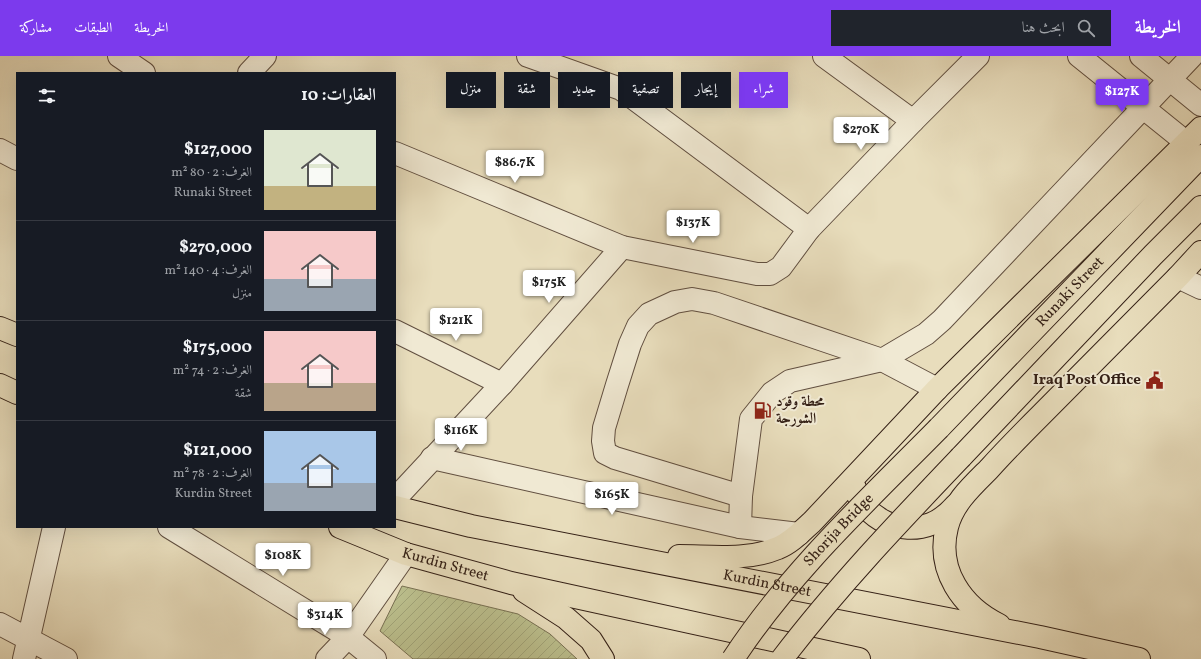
<!DOCTYPE html>
<html lang="ar">
<head>
<meta charset="utf-8">
<style>
	:root { --surface:#171b24; --page:#20242c; --text:#f1f3f6; --muted:#9ea1a6; --line:#363941; --accent:#7c3aed }
	body { margin:0; font-family:Vollkorn,Amiri,serif; background:var(--page); color:var(--text); direction:rtl; height:100vh; display:flex; flex-direction:column; font-size:15px; white-space:nowrap }
	* { box-sizing:border-box; margin:0 }
	p { font-size:13px; color:var(--muted) }
	.icon { flex:none; width:22px; height:22px; fill:none; stroke:currentColor; stroke-width:2; stroke-linecap:round; stroke-linejoin:round }
	.map { position:relative; flex:1; overflow:hidden; direction:ltr }
	.details { position:absolute; left:16px; top:16px; width:380px; height:456px; display:flex; flex-direction:column; background:var(--surface); border-radius:0px; box-shadow:0 4px 16px #0002; direction:rtl }
	.details>* { flex:none }
	.guide { position:absolute; left:408px; top:16px; width:380px; height:36px; direction:rtl; display:flex; gap:8px }
	.price { position:absolute; translate:-50% -34px; padding:0 9px; border-radius:4px; background:#fff; color:#222; font-size:13px; line-height:26px; filter:drop-shadow(0 1px 2px #0008) }
	.price::after { content:''; position:absolute; left:50%; top:24px; width:12px; height:9px; margin-left:-6px; background:inherit; clip-path:polygon(0 0,100% 0,50% 100%) }
	.price.active { background:var(--accent); color:#fff }
	ul { padding:0; list-style:none }
	li { display:flex; align-items:center; gap:12px; height:100px; padding:0 20px }
	li+li { border-top:1px solid var(--line) }
	li span { display:grid; place-items:center; flex:none; width:112px; height:80px; border-radius:0px; color:#555 }
	li>.icon { margin-inline-start:auto }
	span .icon { width:48px; height:48px; fill:#fffc; stroke-width:1 }
	li b { font-size:17px }
	h2 { display:flex; justify-content:space-between; align-items:center; height:48px; padding:0 20px; font-size:17px }
	.pill { padding:0 14px; border-radius:0px; background:var(--surface); box-shadow:0 4px 16px #0002; font-size:14px; line-height:36px }
	.pill.active { background:var(--accent); color:#fff }
	header { display:flex; align-items:center; gap:24px; box-sizing:border-box; height:56px; padding:0 20px; background:var(--accent); color:#fff }
	header strong { font-size:19px }
	nav { display:flex; gap:22px; margin-inline-start:auto; font-size:14px }
	.search { width:280px; height:36px; background:var(--page); display:flex; align-items:center; gap:10px; box-sizing:border-box; padding:0 14px; border-radius:0px; color:var(--muted); font-size:15px }
	.map>svg:first-child { display:block }
	.garden { fill:url(#garden-furrows); stroke:#787052 }
	.lines { fill:none; stroke-linecap:round; stroke-linejoin:round }
	.minor-casing { stroke:#614f40; stroke-width:24 }
	.major-casing { stroke:#342016; stroke-width:24 }
	.minor { stroke:#f0e9d3; stroke-width:22 }
	.major { stroke:#e8ddbc; stroke-width:22 }
	.major-bridge-casing { stroke:#342016; stroke-width:24; stroke-linecap:butt }
	.major-bridge { stroke:#e8ddbc; stroke-width:22 }
	.labels { text-anchor:middle; dominant-baseline:central; stroke-width:4; stroke-linejoin:round; paint-order:stroke }
	.street-label { font-size:15px; fill:#342016; stroke:#f0e9d3 }
	.poi-label { font-size:15px; font-weight:bold; fill:#342016; stroke:#f0e9d3; text-anchor:end }
</style>
</head>
<body>
<header>
<strong>الخريطة</strong>
<div class="search"><svg class="icon" aria-label="search" viewBox="0 0 24 24"><circle cx="10" cy="10" r="6"/><path d="M15 15l6 6"/></svg>ابحث هنا</div>
<nav><a>الخريطة</a><a>الطبقات</a><a>مشاركة</a></nav>
</header>
<div class="map">
<svg width="1201" height="603" viewBox="0 0 1201 603">
	<defs>
		<pattern id="garden-furrows" width="10" height="10" patternUnits="userSpaceOnUse"><rect width="10" height="10" fill="#bbbf8d"/><path d="M-1 1l2-2M0 10L10 0M9 11l2-2" fill="none" stroke="#a1a479"/></pattern>
	</defs>
	<rect width="100%" height="100%" fill="#e8ddbc"/>
	<filter id="stains"><feTurbulence type="fractalNoise" baseFrequency=".005" numOctaves="4"/><feColorMatrix values="0 0 0 0 .2 0 0 0 0 .09 0 0 0 0 .02 0 0 0 .5 -.17"/></filter>
	<radialGradient id="worn" r=".72"><stop offset=".6" stop-color="#630" stop-opacity="0"/><stop offset="1" stop-color="#630" stop-opacity=".3"/></radialGradient>
	<polygon class="garden" points="402,530 518,558 550,578 577,603 413,603 380,575"/>
	<g class="lines">
		<defs>
			<g id="minor">
				<polyline points="119,0 144,17"/>
				<polyline points="528,0 621,33 809,173"/>
				<polyline points="824,0 913,65"/>
				<polyline points="1079,0 1187,87"/>
				<polyline points="1141,0 1201,49"/>
				<polyline points="249,17 265,0"/>
				<polyline points="0,94 17,103"/>
				<polyline points="395,97 622,191 757,218 770,218 781,211 809,173 913,65 978,0"/>
				<polyline points="1178,221 1201,232"/>
				<polyline points="395,275 502,328"/>
				<polyline points="432,402 740,471 799,478"/>
				<polyline points="741,440 615,402 605,397 603,385 604,372 617,329 630,288 638,270 649,258 675,246 692,243 714,247 882,304 937,333"/>
				<polyline points="395,443 502,328 622,191"/>
				<polyline points="169,471 348,581 375,603"/>
				<polyline points="740,471 741,440 751,363 772,337 790,325 882,304 926,278 942,264 1192,0"/>
				<polyline points="0,568 66,603"/>
				<polyline points="24,603 54,471"/>
				<polyline points="327,603 348,581 406,498"/>
			</g>
			<g id="major">
				<polyline points="0,272 17,279"/>
				<polyline points="0,329 17,337"/>
				<path id="s1" d="M939,372L1201,100"/>
				<polyline points="961,401 1153,199 1201,151"/>
				<path d="M855,432C865,463 901,480 931,468C941,464 949,457 956,449"/>
				<path id="s2" d="M395,451L471,470L1040,581L1139,603"/>
				<path id="s3" d="M340,471L406,498L511,527L859,603"/>
				<path d="M679,500C711,500 747,505 778,492C791,487 802,475 812,466L937,333L1201,72"/>
				<polyline points="524,535 566,562 591,584 603,603"/>
				<path d="M999,569C962,551 936,514 947,471C953,447 972,430 989,413C1006,394 1024,376 1041,359C1087,313 1132,267 1178,221L1201,196"/>
			</g>
		</defs>
		<use href="#minor" class="minor-casing"/>
		<use href="#major" class="major-casing"/>
		<use href="#minor" class="minor"/>
		<use href="#major" class="major"/>
		<defs>
			<g id="major-bridge">
				<path id="s4" d="M733,603C790,516 867,445 939,372"/>
				<path d="M782,603C837,531 899,466 961,401"/>
			</g>
		</defs>
		<use href="#major-bridge" class="major-bridge-casing"/>
		<use href="#major-bridge" class="major-bridge"/>
	</g>
	<defs>
		<symbol id="civic-bare" viewBox="-9 -9 18 18"><path d="M-.6-6.5H3V-4.5H.6V-3L4-1V1h2V6H-6V1h2V-1L-.6-3ZM-1.2 2.5V6h2.4V2.5Z" fill="#8f2418" stroke="#f0e9d3" stroke-width="2.5" paint-order="stroke"/></symbol>
		<symbol id="fuel-bare" viewBox="-9 -9 18 18"><path d="M-5.5-6h7V0h2V4h1.3V-2.5L3-4.5l.8-.8L6-3V5H2.5V1h-1V6h-7ZM-4.2-4.7v3.2H.2V-4.7Z" fill="#8f2418" stroke="#f0e9d3" stroke-width="2.5" paint-order="stroke"/></symbol>
	</defs>
	<g fill-rule="evenodd">
		<use href="#civic-bare" x="1142" y="312" width="25" height="25"/>
		<use href="#fuel-bare" x="750" y="342" width="25" height="25"/>
	</g>
	<g class="labels">
		<g class="street-label">
			<text stroke="none"><textPath href="#s1" startOffset="189">Runaki Street</textPath></text>
			<text stroke="none"><textPath href="#s4" startOffset="167">Shorija Bridge</textPath></text>
			<text stroke="none"><textPath href="#s3" startOffset="112">Kurdin Street</textPath></text>
			<text stroke="none"><textPath href="#s2" startOffset="380">Kurdin Street</textPath></text>
		</g>
		<g class="poi-label">
			<text x="1141" y="324">Iraq Post Office</text>
			<text x="776" y="346" text-anchor="start">محطة وقود<tspan x="776" dy="17">الشورجة</tspan></text>
		</g>
	</g>
	<rect width="100%" height="100%" filter="url(#stains)"/>
	<rect width="100%" height="100%" fill="url(#worn)"/>
</svg>
<b class="price active" style="left:1122px;top:57px">$127K</b>
<b class="price" style="left:861px;top:95px">$270K</b>
<b class="price" style="left:515px;top:128px">$86.7K</b>
<b class="price" style="left:693px;top:188px">$137K</b>
<b class="price" style="left:549px;top:248px">$175K</b>
<b class="price" style="left:456px;top:286px">$121K</b>
<b class="price" style="left:461px;top:396px">$116K</b>
<b class="price" style="left:612px;top:460px">$165K</b>
<b class="price" style="left:283px;top:521px">$108K</b>
<b class="price" style="left:325px;top:580px">$314K</b>
<div class="guide">
<a class="pill active">شراء</a>
<a class="pill">إيجار</a>
<a class="pill">تصفية</a>
<a class="pill">جديد</a>
<a class="pill">شقة</a>
<a class="pill">منزل</a>
</div>
<section class="details">
<h2>العقارات: 10<svg class="icon" aria-label="filters" viewBox="0 0 24 24"><path d="M4 7h16M4 17h16"/><circle cx="9" cy="7" r="2"/><circle cx="15" cy="17" r="2"/></svg></h2>
<ul>
<li><span style="background:linear-gradient(#dfe7d0 70%,#c2b280 0)"><svg class="icon" aria-label="home" viewBox="0 0 24 24"><path d="M3 11l9-7 9 7M6 9v11h12V9"/></svg></span><div><b>$127,000</b><p>الغرف: 2 · 80 m²</p><p>Runaki Street</p></div></li>
<li><span style="background:linear-gradient(#f6c9c9 60%,#9aa5b1 0)"><svg class="icon" aria-label="home" viewBox="0 0 24 24"><path d="M3 11l9-7 9 7M6 9v11h12V9"/></svg></span><div><b>$270,000</b><p>الغرف: 4 · 140 m²</p><p>منزل</p></div></li>
<li><span style="background:linear-gradient(#f6c9c9 65%,#b9a48a 0)"><svg class="icon" aria-label="home" viewBox="0 0 24 24"><path d="M3 11l9-7 9 7M6 9v11h12V9"/></svg></span><div><b>$175,000</b><p>الغرف: 2 · 74 m²</p><p>شقة</p></div></li>
<li><span style="background:linear-gradient(#a9c7e8 65%,#9aa5b1 0)"><svg class="icon" aria-label="home" viewBox="0 0 24 24"><path d="M3 11l9-7 9 7M6 9v11h12V9"/></svg></span><div><b>$121,000</b><p>الغرف: 2 · 78 m²</p><p>Kurdin Street</p></div></li>
</ul>
</section>
</div>
</body>
</html>
